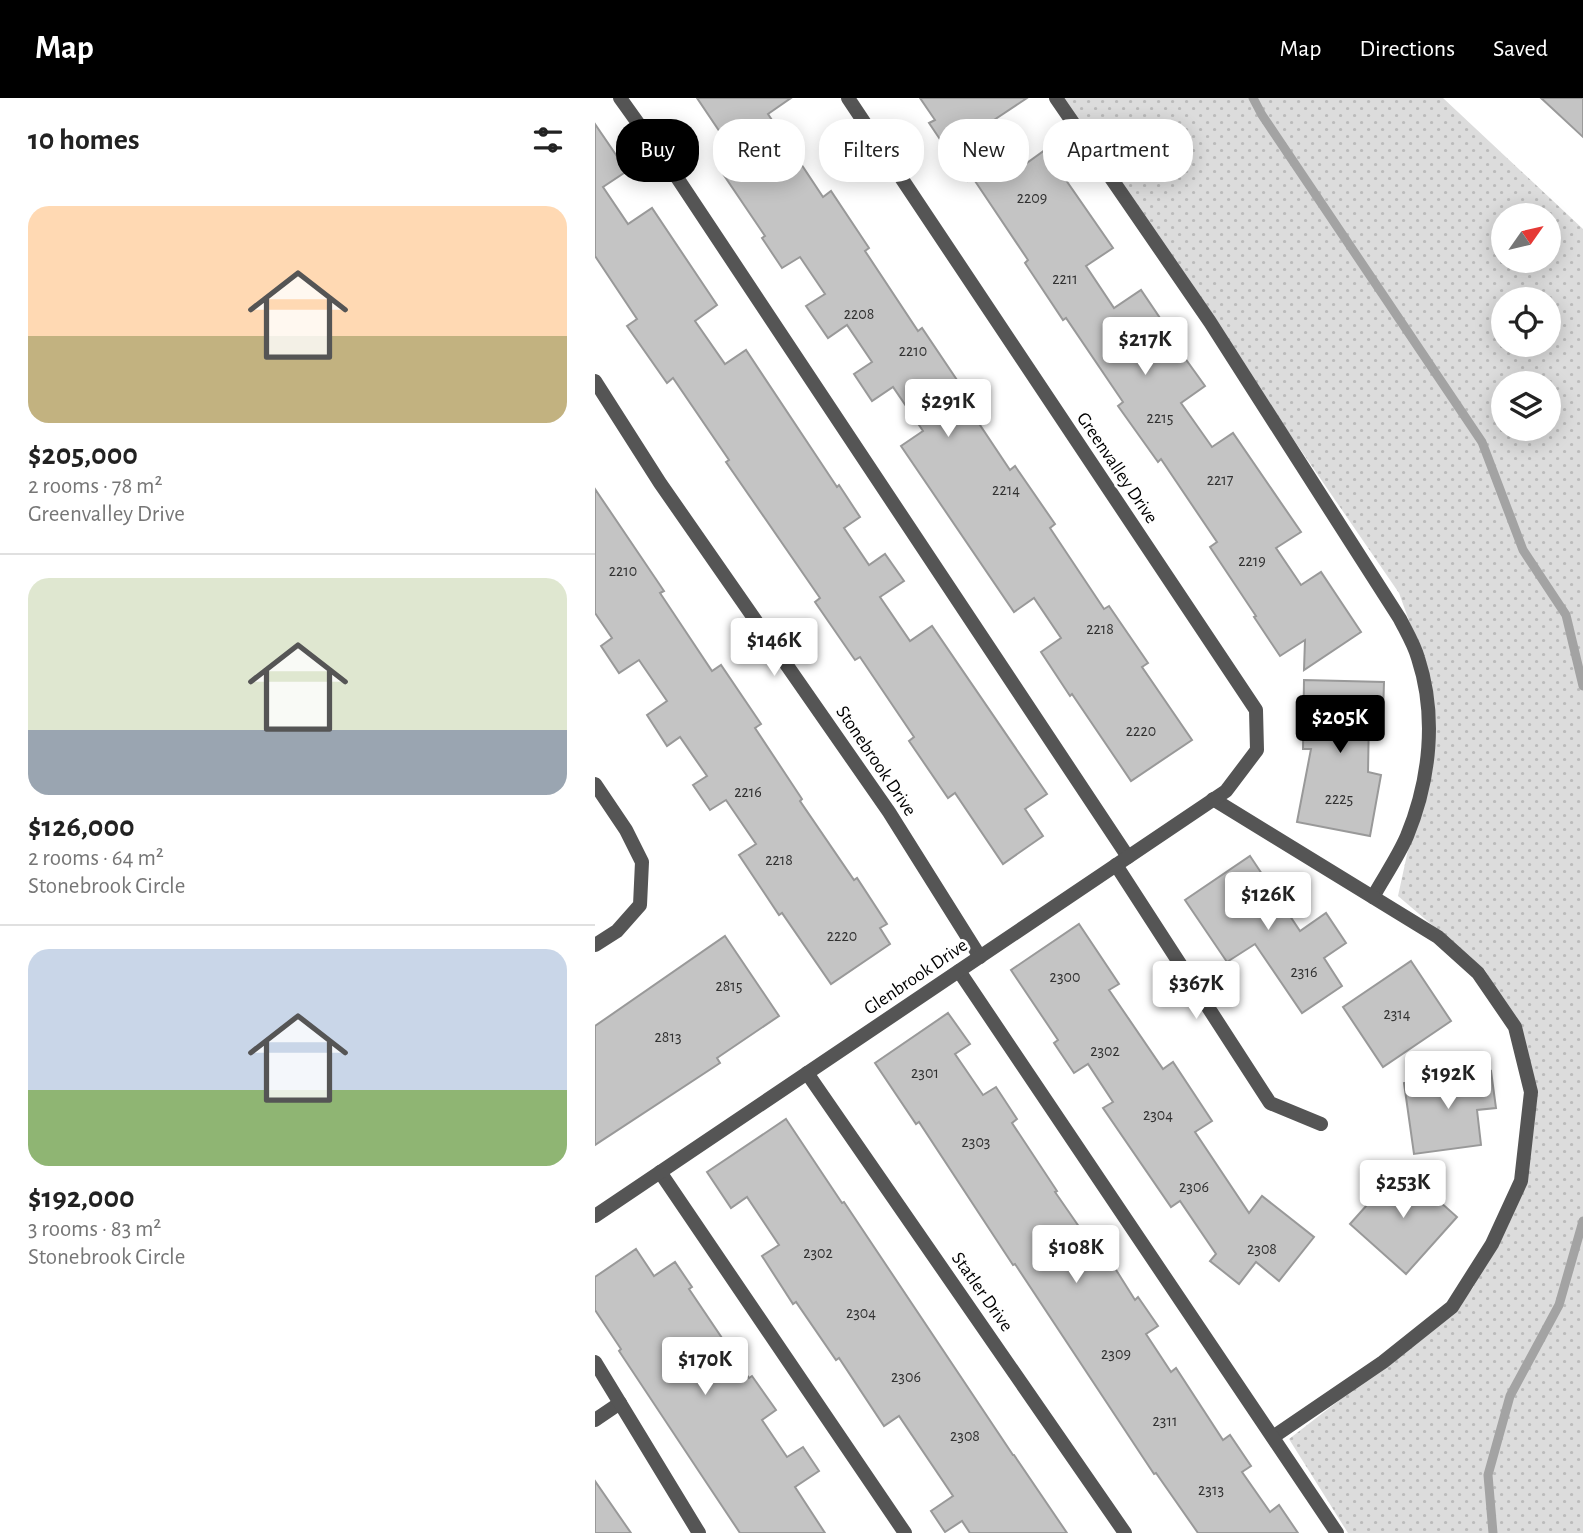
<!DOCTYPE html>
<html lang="en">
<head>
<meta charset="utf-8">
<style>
	:root { --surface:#fff; --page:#f6f6f6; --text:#222; --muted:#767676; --line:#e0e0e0; --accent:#000 }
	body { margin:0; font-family:"Alegreya Sans",sans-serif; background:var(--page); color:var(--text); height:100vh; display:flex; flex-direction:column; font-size:26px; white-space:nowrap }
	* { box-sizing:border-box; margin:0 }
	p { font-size:23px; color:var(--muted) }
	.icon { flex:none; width:38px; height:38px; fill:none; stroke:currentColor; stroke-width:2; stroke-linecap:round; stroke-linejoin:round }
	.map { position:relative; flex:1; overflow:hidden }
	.panel { display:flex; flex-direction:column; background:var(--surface); width:595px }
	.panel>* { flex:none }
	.guide { position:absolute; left:21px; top:21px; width:665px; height:63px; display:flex; gap:14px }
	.needle { width:46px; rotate:56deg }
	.fabs { position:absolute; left:896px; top:105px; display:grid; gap:14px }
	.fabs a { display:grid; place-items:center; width:70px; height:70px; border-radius:50%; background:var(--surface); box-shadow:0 4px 18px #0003; font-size:35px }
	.price { position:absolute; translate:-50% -60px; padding:0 16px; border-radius:7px; background:#fff; color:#222; font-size:23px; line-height:46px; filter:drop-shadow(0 2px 4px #0008) }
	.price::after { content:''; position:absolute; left:50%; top:42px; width:21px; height:16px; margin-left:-10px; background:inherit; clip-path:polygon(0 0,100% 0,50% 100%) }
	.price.on { background:var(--accent); color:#fff }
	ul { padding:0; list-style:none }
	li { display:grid; align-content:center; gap:14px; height:371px; padding:0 28px }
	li+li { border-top:2px solid var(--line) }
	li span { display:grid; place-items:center; height:217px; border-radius:21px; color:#555 }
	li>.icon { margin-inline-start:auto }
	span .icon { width:126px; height:126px; fill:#fffc; stroke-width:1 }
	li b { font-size:30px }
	h2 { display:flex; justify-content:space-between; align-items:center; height:84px; padding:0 28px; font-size:30px }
	.pill { padding:0 24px; border-radius:28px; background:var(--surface); box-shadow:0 4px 18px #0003; font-size:24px; line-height:63px }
	.pill.on { background:var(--accent); color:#fff }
	header { display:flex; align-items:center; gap:42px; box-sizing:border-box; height:98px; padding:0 35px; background:var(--accent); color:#fff }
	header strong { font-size:33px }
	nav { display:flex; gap:38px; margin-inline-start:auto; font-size:24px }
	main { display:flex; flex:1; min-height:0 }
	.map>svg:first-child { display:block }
	.grass { fill:url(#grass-dots); fill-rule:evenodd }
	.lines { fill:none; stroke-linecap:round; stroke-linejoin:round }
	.stream { stroke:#a3a3a3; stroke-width:9 }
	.building { fill:#c4c4c4; stroke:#999; stroke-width:2 }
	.service { stroke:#555; stroke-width:14 }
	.minor { stroke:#555; stroke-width:14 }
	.labels { text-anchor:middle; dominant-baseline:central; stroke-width:6; stroke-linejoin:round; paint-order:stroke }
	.number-label { font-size:16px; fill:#313131 }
	.street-label { font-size:19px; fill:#000; stroke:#fff }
</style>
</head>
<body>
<header>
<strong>Map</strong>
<nav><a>Map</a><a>Directions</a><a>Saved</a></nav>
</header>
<main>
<section class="panel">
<h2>10 homes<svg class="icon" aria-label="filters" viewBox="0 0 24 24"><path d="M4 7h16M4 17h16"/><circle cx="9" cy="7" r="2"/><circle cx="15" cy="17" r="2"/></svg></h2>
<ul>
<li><span style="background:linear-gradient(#ffd9b3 60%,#c2b280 0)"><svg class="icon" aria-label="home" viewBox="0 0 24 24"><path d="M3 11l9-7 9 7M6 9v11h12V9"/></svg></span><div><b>$205,000</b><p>2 rooms · 78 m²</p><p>Greenvalley Drive</p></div></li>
<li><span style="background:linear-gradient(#dfe7d0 70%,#9aa5b1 0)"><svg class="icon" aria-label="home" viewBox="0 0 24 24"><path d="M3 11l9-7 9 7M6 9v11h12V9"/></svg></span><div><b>$126,000</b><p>2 rooms · 64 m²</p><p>Stonebrook Circle</p></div></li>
<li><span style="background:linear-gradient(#c9d6e8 65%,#8fb573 0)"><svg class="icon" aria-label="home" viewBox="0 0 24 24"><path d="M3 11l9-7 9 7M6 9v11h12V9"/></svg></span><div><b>$192,000</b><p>3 rooms · 83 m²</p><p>Stonebrook Circle</p></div></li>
</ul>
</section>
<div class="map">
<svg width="988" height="1435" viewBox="0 0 988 1435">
	<defs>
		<pattern id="grass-dots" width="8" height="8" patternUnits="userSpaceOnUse" patternTransform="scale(1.75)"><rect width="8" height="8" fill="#dcdcdc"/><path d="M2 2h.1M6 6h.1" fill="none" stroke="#bbb" stroke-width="1.8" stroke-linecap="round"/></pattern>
	</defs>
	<rect width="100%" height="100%" fill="#fff"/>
	<path class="grass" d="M464,0H848L988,131V1435H753L694,1341L855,1217L878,1190L932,1084L942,989L923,928L890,872L803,798L836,646L830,567L804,495ZM908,117H954V163H908ZM908,201H954V247H908ZM908,285H954V331H908Z"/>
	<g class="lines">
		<g class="stream">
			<polyline points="658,0 667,17 887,344 928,452 971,517 988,588"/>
			<polyline points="898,1435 893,1377 915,1298 964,1207 988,1123"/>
		</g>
	</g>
	<g class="building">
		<polygon points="102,0 196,0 173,16 228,99 236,93 274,150 270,153 323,233 327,230 366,288 361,291 415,372 420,368 460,426 455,430 509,511 514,508 553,565 547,569 597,642 536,683 477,596 475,598 446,554 466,540 439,500 419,514 306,348 328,333 298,289 277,303 259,276 277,264 252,227 233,240 211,208 230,196 205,159 187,170 167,140 170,138 124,70 141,58"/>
		<polygon points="325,0 432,0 399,22 429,67 450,52 518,150 491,168 519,210 546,192 567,223 564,224 610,288 586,305 617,349 638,335 706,434 681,450 706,487 726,474 766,534 709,572 710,542 685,558 659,519 661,518 615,449 622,444 566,361 563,364 523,308 528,304 471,220 468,222 430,165 433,162 378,80 373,83 334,25 340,22"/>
		<polygon points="946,0 988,0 988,39"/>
		<polygon points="0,26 32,73 8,89 33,126 57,110 122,207 100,223 130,266 151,252 242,389 244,387 265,419 249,430 274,467 290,456 309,483 285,499 315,543 337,528 452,696 430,711 448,738 408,766 360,695 353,700 314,643 319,639 265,559 260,562 220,504 225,500 131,364 134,362 78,280 72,285 32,228 42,221 0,158"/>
		<polygon points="0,391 69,493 65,495 117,573 126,567 166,626 160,630 207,701 205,703 259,782 262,780 292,826 285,830 295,846 236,886 187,815 184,817 144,757 161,746 131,702 115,712 98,687 112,678 85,639 72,648 52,617 72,603 44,562 24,575 6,548 17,540 0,515"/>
		<polygon points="709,582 789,584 788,618 774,617 773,674 786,677 775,738 702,724 716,651 708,651"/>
		<polygon points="655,758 705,833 731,815 751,845 729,860 747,888 707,915 660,846 632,864 590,802"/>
		<polygon points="484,826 524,886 514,892 568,971 578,964 617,1023 600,1034 654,1115 667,1098 719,1139 684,1183 661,1164 644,1186 615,1163 621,1156 585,1103 576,1109 508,1010 518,1004 493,966 479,975 459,945 463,942 416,872"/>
		<polygon points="130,838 184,918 122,960 125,965 0,1047 0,928"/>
		<polygon points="816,863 856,923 788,969 748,909"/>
		<polygon points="353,915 375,946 360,956 388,997 401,989 422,1021 417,1025 462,1093 460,1094 487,1133 494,1129 540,1202 543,1199 563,1228 551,1236 576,1274 581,1270 628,1342 635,1337 656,1368 647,1374 675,1414 684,1407 703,1435 603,1435 561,1375 559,1376 420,1166 418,1167 324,1024 321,1026 280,965"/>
		<polygon points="896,973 901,1010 882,1012 886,1047 819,1056 809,985"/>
		<polygon points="191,1021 247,1105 249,1104 418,1357 419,1357 472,1435 375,1435 367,1423 350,1434 336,1413 358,1398 304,1318 289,1328 244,1260 241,1262 201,1204 198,1206 167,1158 184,1147 152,1099 136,1110 112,1074"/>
		<polygon points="806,1069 862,1119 811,1176 755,1126"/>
		<polygon points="41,1151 59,1178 80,1164 97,1189 94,1191 154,1280 157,1278 181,1312 167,1322 192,1359 208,1349 224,1373 200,1389 230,1435 145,1435 109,1381 24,1253 26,1251 0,1212 0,1179"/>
		<polygon points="0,1383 36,1435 0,1435"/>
	</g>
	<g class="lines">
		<g class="service">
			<polyline points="25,0 83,81 533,759"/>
			<path d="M461,0L615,224L805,521C811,533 819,546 823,560C842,618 835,682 812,738C803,759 789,779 778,799"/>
			<polyline points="618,701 843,839 883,875 920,929 936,994 926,1083 897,1146 857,1209 788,1264 678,1339"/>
			<polyline points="364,873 742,1435"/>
			<polyline points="65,1074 310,1435"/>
			<polyline points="0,1322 25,1305"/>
		</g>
		<g class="minor">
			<polyline points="0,283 65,385 294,714 385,859"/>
			<polyline points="0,686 31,732 47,764 45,807 22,833 0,847"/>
			<polyline points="521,767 675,1005 726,1026"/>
			<polyline points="212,975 530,1435"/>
			<polyline points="0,1118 631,693 662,652 661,612 253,0"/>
			<polyline points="0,1264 104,1435"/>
		</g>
	</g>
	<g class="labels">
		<g class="number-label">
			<text x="437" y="100">2209</text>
			<text x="470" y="181">2211</text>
			<text x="264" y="216">2208</text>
			<text x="318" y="253">2210</text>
			<text x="565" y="320">2215</text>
			<text x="625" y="382">2217</text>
			<text x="411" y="392">2214</text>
			<text x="657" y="463">2219</text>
			<text x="28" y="473">2210</text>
			<text x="505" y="531">2218</text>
			<text x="546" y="633">2220</text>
			<text x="153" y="694">2216</text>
			<text x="744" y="701">2225</text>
			<text x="184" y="762">2218</text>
			<text x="247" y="838">2220</text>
			<text x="709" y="874">2316</text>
			<text x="470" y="879">2300</text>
			<text x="134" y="888">2815</text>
			<text x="802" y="916">2314</text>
			<text x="73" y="939">2813</text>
			<text x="510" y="953">2302</text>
			<text x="330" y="975">2301</text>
			<text x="563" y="1017">2304</text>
			<text x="381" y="1044">2303</text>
			<text x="599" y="1089">2306</text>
			<text x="667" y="1151">2308</text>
			<text x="223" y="1155">2302</text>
			<text x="266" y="1215">2304</text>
			<text x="521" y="1256">2309</text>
			<text x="311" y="1279">2306</text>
			<text x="570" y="1323">2311</text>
			<text x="370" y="1338">2308</text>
			<text x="616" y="1392">2313</text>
		</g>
		<g class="street-label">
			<text transform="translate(522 370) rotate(56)">Greenvalley Drive</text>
			<text transform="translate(281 663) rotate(56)">Stonebrook Drive</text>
			<text transform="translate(321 879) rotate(-34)">Glenbrook Drive</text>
			<text transform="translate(387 1194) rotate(55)">Statler Drive</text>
		</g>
	</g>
</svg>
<div class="fabs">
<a><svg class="needle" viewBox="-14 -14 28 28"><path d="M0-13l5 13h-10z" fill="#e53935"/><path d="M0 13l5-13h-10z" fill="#767676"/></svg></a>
<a><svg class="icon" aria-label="locate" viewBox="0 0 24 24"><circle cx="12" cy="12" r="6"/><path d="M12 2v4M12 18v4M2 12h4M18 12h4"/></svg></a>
<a><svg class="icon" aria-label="layers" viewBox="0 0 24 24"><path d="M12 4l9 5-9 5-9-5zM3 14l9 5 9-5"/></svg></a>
</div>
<b class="price" style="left:550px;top:279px">$217K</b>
<b class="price" style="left:353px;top:341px">$291K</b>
<b class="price" style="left:179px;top:580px">$146K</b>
<b class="price on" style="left:745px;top:657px">$205K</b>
<b class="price" style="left:673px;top:834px">$126K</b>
<b class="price" style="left:601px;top:923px">$367K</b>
<b class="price" style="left:853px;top:1013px">$192K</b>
<b class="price" style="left:808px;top:1122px">$253K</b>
<b class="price" style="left:481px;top:1187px">$108K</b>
<b class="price" style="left:110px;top:1299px">$170K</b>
<div class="guide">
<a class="pill on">Buy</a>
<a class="pill">Rent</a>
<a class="pill">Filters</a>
<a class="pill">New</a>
<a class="pill">Apartment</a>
</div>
</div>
</main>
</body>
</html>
